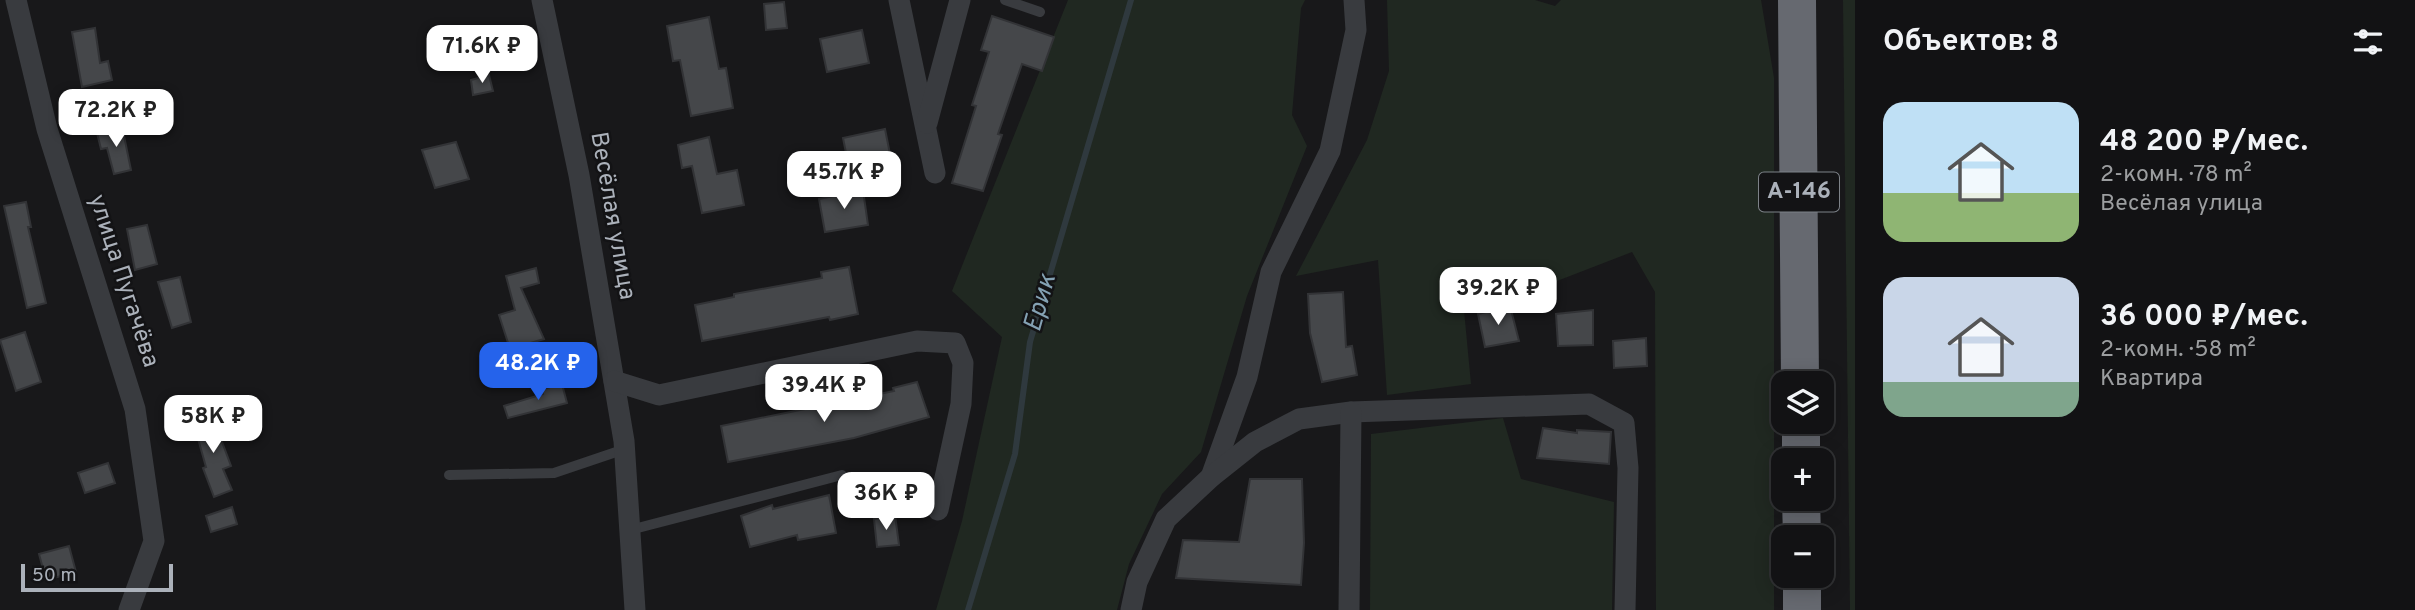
<!DOCTYPE html>
<html lang="ru">
<head>
<meta charset="utf-8">
<style>
	:root { --surface:#121214; --page:#1b1b1d; --text:#f1f3f6; --muted:#9c9ea0; --line:#313234; --accent:#2563eb }
	body { margin:0; font-family:Overpass,sans-serif; background:var(--page); color:var(--text); height:100vh; display:flex; flex-direction:column; font-size:26px; white-space:nowrap }
	* { box-sizing:border-box; margin:0 }
	p { font-size:23px; color:var(--muted) }
	.icon { flex:none; width:38px; height:38px; fill:none; stroke:currentColor; stroke-width:2; stroke-linecap:round; stroke-linejoin:round }
	.map { position:relative; flex:1; overflow:hidden }
	.side { display:flex; flex-direction:column; background:var(--surface); width:560px }
	.side>* { flex:none }
	.tools { position:absolute; left:1771px; top:371px; display:grid; gap:14px }
	.tools a { display:grid; place-items:center; width:63px; height:63px; border-radius:14px; background:var(--surface); box-shadow:0 4px 18px #0003,0 0 0 2px var(--line); font-size:35px }
	.scale { position:absolute; left:21px; bottom:18px; width:152px; box-sizing:border-box; padding-left:7px; border:4px solid #abb1ba; border-top:0; font-size:19px; line-height:24px; white-space:nowrap; color:#abb1ba; -webkit-text-stroke:5px #131315; paint-order:stroke }
	.price { position:absolute; translate:-50% -60px; padding:0 16px; border-radius:14px; background:#fff; color:#222; font-size:23px; line-height:46px; filter:drop-shadow(0 2px 4px #0008) }
	.price::after { content:''; position:absolute; left:50%; top:42px; width:21px; height:16px; margin-left:-10px; background:inherit; clip-path:polygon(0 0,100% 0,50% 100%) }
	.price.on { background:var(--accent); color:#fff }
	ul { padding:0; list-style:none }
	li { display:flex; align-items:center; gap:21px; height:175px; padding:0 28px }
	li span { display:grid; place-items:center; flex:none; width:196px; height:140px; border-radius:21px; color:#555 }
	li>.icon { margin-inline-start:auto }
	span .icon { width:84px; height:84px; fill:#fffc; stroke-width:1 }
	li b { font-size:30px }
	h2 { display:flex; justify-content:space-between; align-items:center; height:84px; padding:0 28px; font-size:30px }
	main { display:flex; flex:1; min-height:0 }
	.map>svg:first-child { display:block }
	.green { fill:#202821 }
	.lines { fill:none; stroke-linecap:round; stroke-linejoin:round }
	.stream { stroke:#2f393e; stroke-width:6 }
	.building { fill:#45474a; stroke:#323336; stroke-width:2 }
	.lane { stroke:#393b3f; stroke-width:10 }
	.street { stroke:#393b3f; stroke-width:21 }
	.highway { stroke:#666970; stroke-width:38 }
	.labels { text-anchor:middle; dominant-baseline:central; stroke-width:5; stroke-linejoin:round; paint-order:stroke }
	.shield { fill:#131315; stroke:#7d8288; stroke-width:2 }
	.shield-label { font-size:23px; font-weight:bold; fill:#abb1ba }
	.street-label { font-size:24px; fill:#abb1ba; stroke:#131315 }
	.water-label { font-size:26px; font-style:italic; fill:#84a1b3; stroke:#131315 }
</style>
</head>
<body>
<main>
<div class="map">
<svg width="1855" height="610" viewBox="0 0 1855 610">
	<rect width="100%" height="100%" fill="#18181a"/>
	<g class="green">
		<polygon points="1068,0 1305,0 1301,8 1292,115 1307,146 1247,296 1201,452 1162,494 1129,564 1117,610 936,610 962,521 1002,337 952,291"/>
		<polygon points="1387,0 1535,0 1555,6 1561,0 1761,0 1774,78 1774,610 1656,610 1655,292 1632,252 1557,281 1462,289 1471,384 1387,395 1378,260 1296,276 1367,140 1389,71"/>
		<polygon points="1843,0 1855,0 1855,610 1850,610"/>
		<polygon points="1503,418 1521,479 1614,502 1612,610 1370,610 1371,434"/>
	</g>
	<g class="lines">
		<polyline class="stream" points="968,610 1015,454 1030,342 1131,0"/>
	</g>
	<g class="building">
		<polygon points="784,2 787,28 766,30 764,4"/>
		<polygon points="992,16 1054,37 1042,71 1022,64 998,134 1002,135 983,191 952,183 976,106 972,105 989,52 981,50"/>
		<polygon points="709,17 719,69 726,68 733,108 691,116 680,60 673,61 667,26"/>
		<polygon points="95,28 100,63 108,61 112,80 82,87 72,32"/>
		<polygon points="862,30 869,63 827,72 820,39"/>
		<polygon points="489,75 493,91 473,95 471,80"/>
		<polygon points="122,126 131,170 114,174 107,148 101,149 97,133"/>
		<polygon points="885,129 891,159 849,168 843,138"/>
		<polygon points="709,137 717,174 737,170 744,205 702,213 692,166 682,168 678,145"/>
		<polygon points="456,142 469,179 435,188 422,150"/>
		<polygon points="863,190 868,225 825,232 819,199"/>
		<polygon points="26,202 31,227 28,227 46,303 27,308 4,206"/>
		<polygon points="147,225 157,264 135,270 127,229"/>
		<polygon points="849,267 858,314 830,320 829,317 702,341 695,305 734,297 734,294 822,278 821,272"/>
		<polygon points="536,268 539,283 521,288 544,339 510,349 499,315 515,310 506,276"/>
		<polygon points="180,277 191,322 172,328 158,282"/>
		<polygon points="1343,292 1346,347 1352,346 1357,375 1322,382 1310,333 1308,294"/>
		<polygon points="1510,306 1519,341 1485,347 1478,314"/>
		<polygon points="1593,310 1593,345 1558,346 1556,314"/>
		<polygon points="25,332 41,382 16,391 0,340"/>
		<polygon points="1646,338 1647,366 1614,368 1613,341"/>
		<polygon points="917,382 929,417 854,438 728,462 721,426 894,391 893,388"/>
		<polygon points="562,384 567,403 508,418 504,406 543,394 542,389"/>
		<polygon points="212,415 231,466 223,469 232,490 214,497 203,468 206,467 193,421"/>
		<polygon points="1543,428 1577,433 1577,430 1611,432 1609,464 1537,458"/>
		<polygon points="108,463 115,483 85,493 78,473"/>
		<polygon points="1250,479 1302,479 1304,543 1301,585 1176,578 1183,540 1239,542"/>
		<polygon points="829,495 836,533 798,540 797,535 750,547 741,516 772,505 773,509"/>
		<polygon points="232,507 237,524 211,532 206,516"/>
		<polygon points="895,515 899,545 877,547 874,519"/>
		<polygon points="69,546 76,572 46,580 39,554"/>
	</g>
	<g class="lines">
		<g class="lane">
			<polyline points="1005,0 1040,12"/>
			<polyline points="449,475 554,473 625,449"/>
			<polyline points="630,530 842,475"/>
		</g>
		<g class="street">
			<polyline points="16,0 47,129 135,409 154,541 129,610"/>
			<polyline points="542,0 579,175 624,441 635,610"/>
			<polyline points="899,0 935,173"/>
			<polyline points="927,123 960,0"/>
			<polyline points="614,381 659,395 917,341 955,343 963,363 961,404 938,510"/>
			<polyline points="1211,477 1247,377 1271,272 1330,151 1356,30 1354,0"/>
			<polyline points="1131,610 1137,582 1166,519 1211,477 1255,442 1299,419 1351,412 1589,404 1624,423 1628,468 1625,610"/>
			<polyline points="1349,610 1351,412"/>
		</g>
		<g class="highway">
			<polyline points="1797,0 1800,383"/>
			<polyline points="1801,422 1801,460"/>
			<polyline points="1801,499 1802,537"/>
			<polyline points="1802,576 1802,610"/>
		</g>
	</g>
	<g class="labels">
		<rect class="shield" x="1759" y="172.5" width="80" height="39" rx="5"/>
		<g class="shield-label">
			<text x="1799" y="192">А-146</text>
		</g>
		<g class="street-label">
			<text transform="translate(612 216) rotate(80)">Весёлая улица</text>
			<text transform="translate(123 281) rotate(72)">улица Пугачёва</text>
		</g>
		<g class="water-label">
			<text transform="translate(1041 303) rotate(-74)">Ерик</text>
		</g>
	</g>
</svg>
<div class="tools">
<a><svg class="icon" aria-label="layers" viewBox="0 0 24 24"><path d="M12 4l9 5-9 5-9-5zM3 14l9 5 9-5"/></svg></a>
<a>+</a>
<a>−</a>
</div>
<div class="scale">50 m</div>
<b class="price" style="left:482px;top:85px">71.6K ₽</b>
<b class="price" style="left:116px;top:149px">72.2K ₽</b>
<b class="price" style="left:844px;top:211px">45.7K ₽</b>
<b class="price" style="left:1498px;top:327px">39.2K ₽</b>
<b class="price on" style="left:538px;top:402px">48.2K ₽</b>
<b class="price" style="left:824px;top:424px">39.4K ₽</b>
<b class="price" style="left:213px;top:455px">58K ₽</b>
<b class="price" style="left:886px;top:532px">36K ₽</b>
</div>
<section class="side">
<h2>Объектов: 8<svg class="icon" aria-label="filters" viewBox="0 0 24 24"><path d="M4 7h16M4 17h16"/><circle cx="9" cy="7" r="2"/><circle cx="15" cy="17" r="2"/></svg></h2>
<ul>
<li><span style="background:linear-gradient(#bfe0f5 65%,#8fb573 0)"><svg class="icon" aria-label="home" viewBox="0 0 24 24"><path d="M3 11l9-7 9 7M6 9v11h12V9"/></svg></span><div><b>48 200 ₽/мес.</b><p>2-комн. · 78 m²</p><p>Весёлая улица</p></div></li>
<li><span style="background:linear-gradient(#c9d6e8 75%,#7fa58c 0)"><svg class="icon" aria-label="home" viewBox="0 0 24 24"><path d="M3 11l9-7 9 7M6 9v11h12V9"/></svg></span><div><b>36 000 ₽/мес.</b><p>2-комн. · 58 m²</p><p>Квартира</p></div></li>
</ul>
</section>
</main>
</body>
</html>
